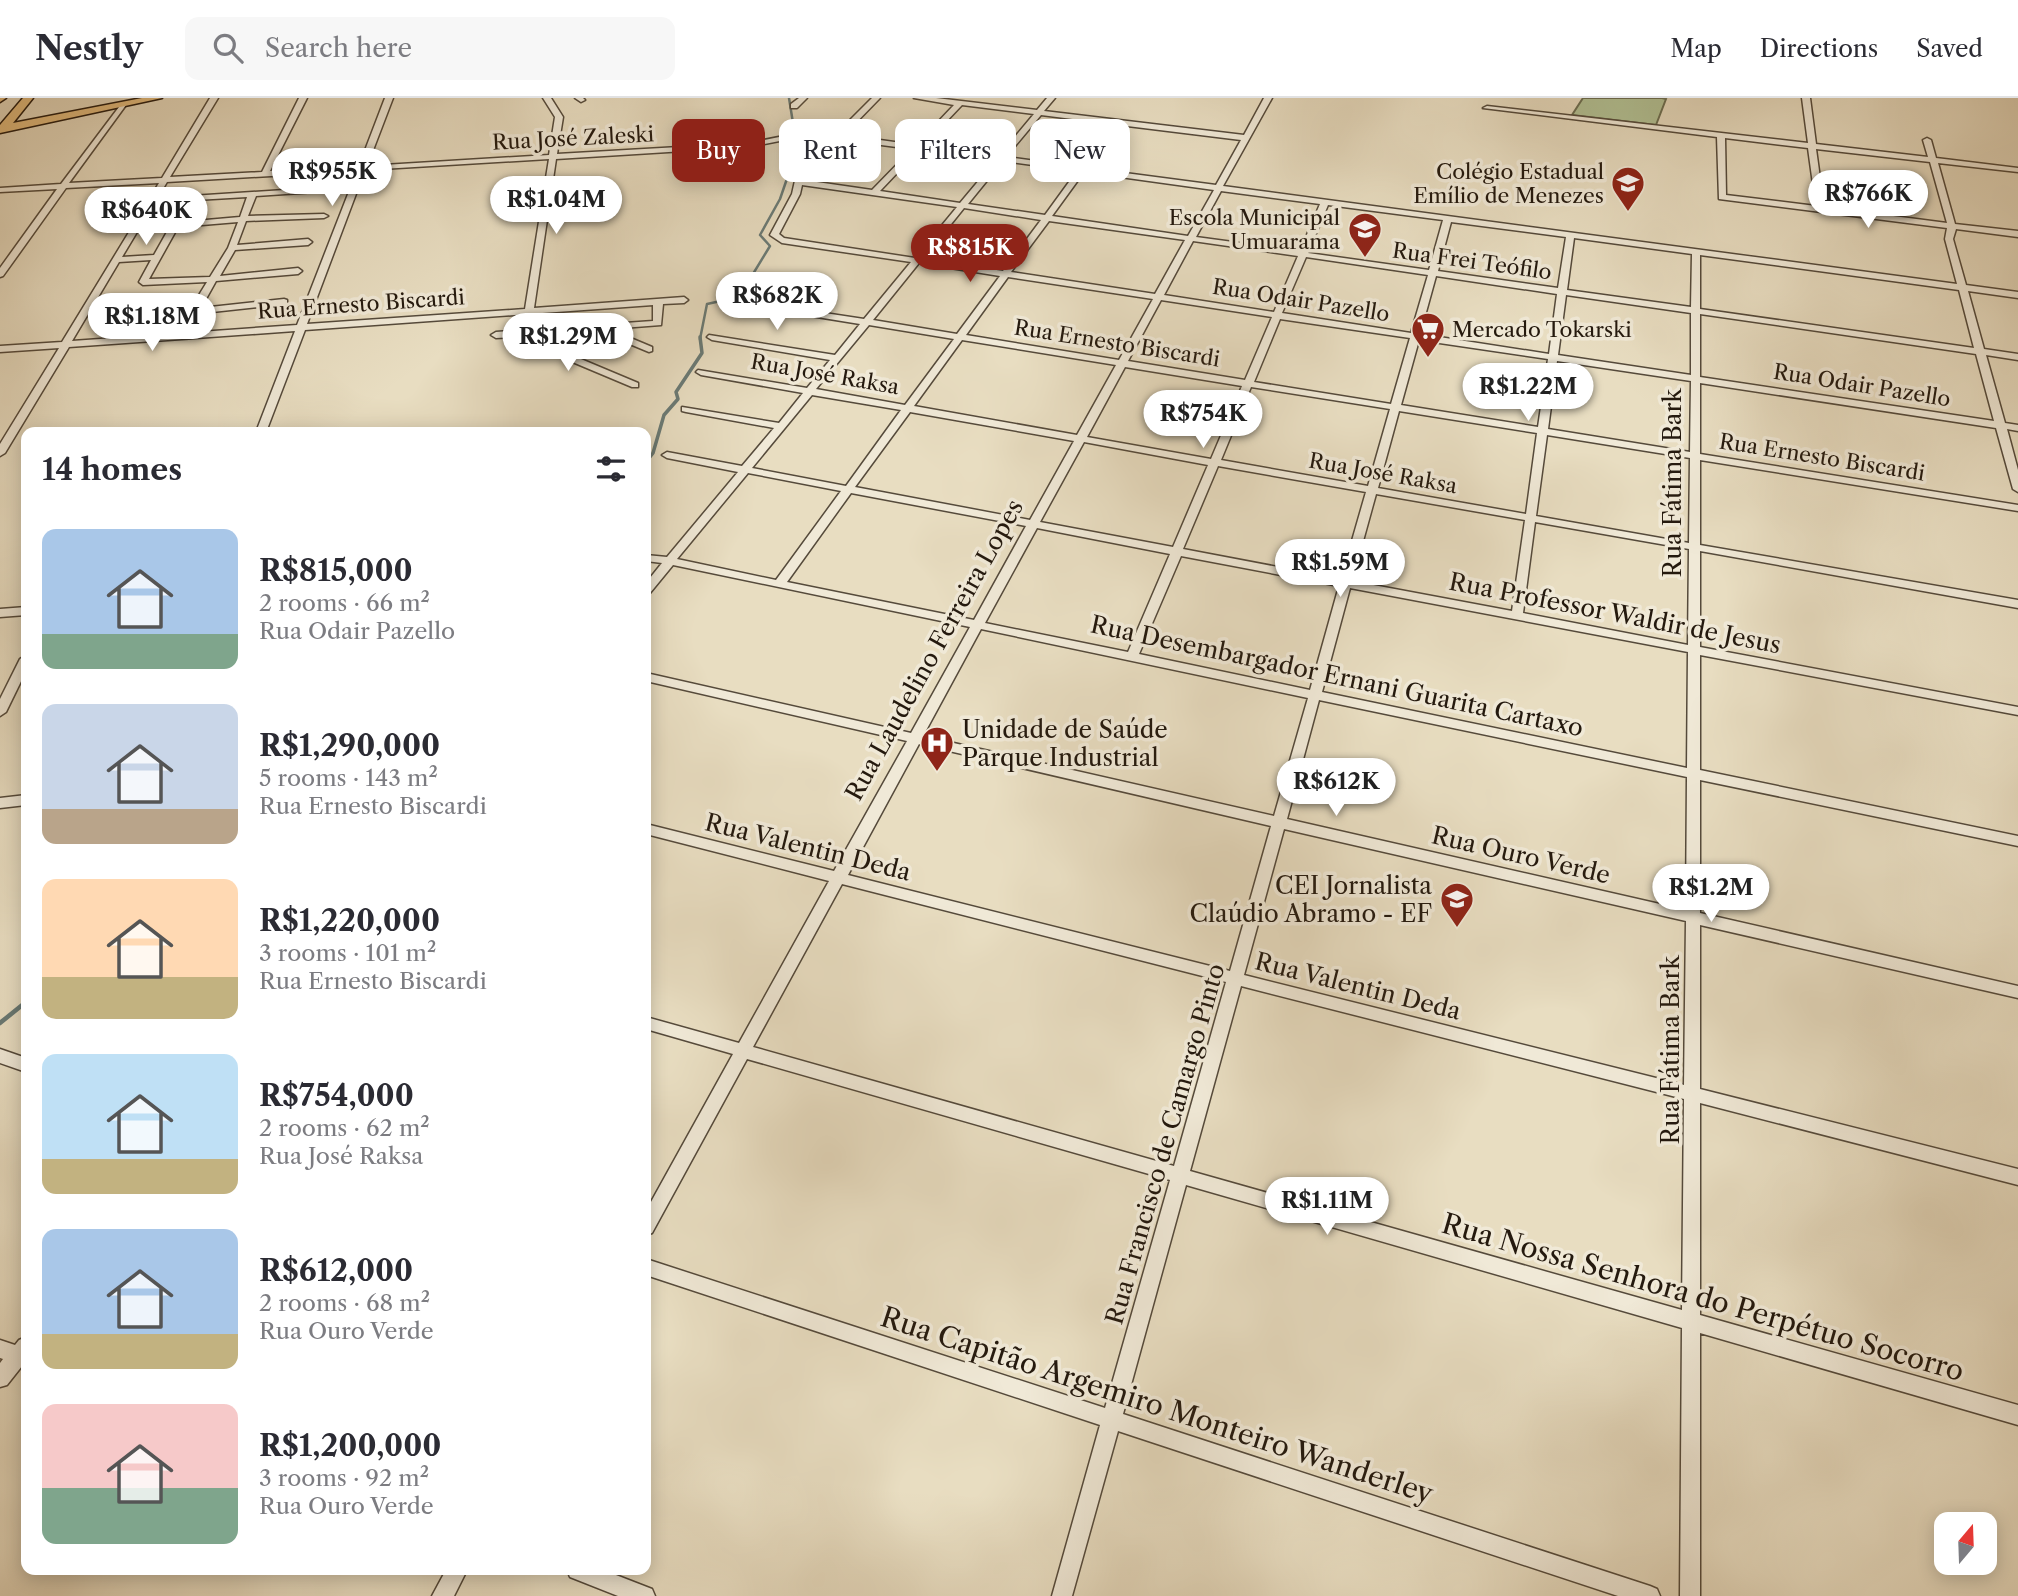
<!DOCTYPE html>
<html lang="en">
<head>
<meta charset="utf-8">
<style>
	:root { --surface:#fff; --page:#f7f7f7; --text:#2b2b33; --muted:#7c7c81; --line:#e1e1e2; --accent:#8f2418 }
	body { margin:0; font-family:"Libre Caslon Text",serif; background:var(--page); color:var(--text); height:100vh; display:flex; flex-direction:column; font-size:26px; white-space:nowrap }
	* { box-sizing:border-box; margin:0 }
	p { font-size:23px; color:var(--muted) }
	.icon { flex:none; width:38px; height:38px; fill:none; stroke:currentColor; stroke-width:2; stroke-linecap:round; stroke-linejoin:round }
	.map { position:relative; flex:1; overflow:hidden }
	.drawer { position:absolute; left:21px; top:329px; width:630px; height:1148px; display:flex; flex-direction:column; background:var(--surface); border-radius:14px; box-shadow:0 4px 18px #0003 }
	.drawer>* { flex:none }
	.guide { position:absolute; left:672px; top:21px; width:665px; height:63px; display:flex; gap:14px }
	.needle { width:46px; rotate:19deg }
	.buttons { position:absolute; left:1934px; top:1414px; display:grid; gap:14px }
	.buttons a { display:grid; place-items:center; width:63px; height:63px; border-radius:14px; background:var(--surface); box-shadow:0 4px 18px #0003; font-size:35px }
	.price { position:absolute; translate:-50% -60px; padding:0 16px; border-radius:24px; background:#fff; color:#222; font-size:23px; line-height:46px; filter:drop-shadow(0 2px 4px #0008) }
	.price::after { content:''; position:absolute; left:50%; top:42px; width:21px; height:16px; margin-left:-10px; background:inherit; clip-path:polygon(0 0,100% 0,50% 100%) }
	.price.current { background:var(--accent); color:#fff }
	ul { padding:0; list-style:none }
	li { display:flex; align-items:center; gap:21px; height:175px; padding:0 21px }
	li span { display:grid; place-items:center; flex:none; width:196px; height:140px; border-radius:14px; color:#555 }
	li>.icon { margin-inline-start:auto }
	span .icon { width:84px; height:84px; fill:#fffc; stroke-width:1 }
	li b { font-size:30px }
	h2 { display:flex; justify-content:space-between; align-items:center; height:84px; padding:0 21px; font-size:30px }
	.tag { padding:0 24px; border-radius:14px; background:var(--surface); box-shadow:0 4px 18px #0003; font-size:24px; line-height:63px }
	.tag.current { background:var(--accent); color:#fff }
	header { display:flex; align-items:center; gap:42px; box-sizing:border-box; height:98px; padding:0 35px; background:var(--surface); border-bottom:2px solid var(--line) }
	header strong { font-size:33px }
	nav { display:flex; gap:38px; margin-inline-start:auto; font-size:24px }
	.search { width:490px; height:63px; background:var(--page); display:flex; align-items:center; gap:18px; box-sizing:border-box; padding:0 24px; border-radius:14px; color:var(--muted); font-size:26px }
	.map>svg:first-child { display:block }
	.green { fill:#b2c296; stroke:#6b6e52; stroke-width:2 }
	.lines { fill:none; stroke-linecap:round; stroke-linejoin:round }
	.stream-far2 { stroke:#6a7a75; stroke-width:2.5 }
	.stream-far1 { stroke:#6a7a75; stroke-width:3.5 }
	.stream { stroke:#6a7a75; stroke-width:4.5 }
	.minor-casing { stroke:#554a3b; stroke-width:3 }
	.major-casing { stroke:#24190e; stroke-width:3 }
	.minor { fill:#f0e9d7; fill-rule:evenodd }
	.major { fill:#e4be80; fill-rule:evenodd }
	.labels { text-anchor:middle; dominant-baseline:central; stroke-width:7; stroke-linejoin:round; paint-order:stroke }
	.far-street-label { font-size:21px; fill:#24190e; stroke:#f0e9d7 }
	.far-poi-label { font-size:21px; fill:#24190e; stroke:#f0e9d7; text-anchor:end }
	.street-label { font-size:24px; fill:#24190e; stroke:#f0e9d7 }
	.poi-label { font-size:24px; fill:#24190e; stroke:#f0e9d7; text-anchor:start }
	.near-street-label { font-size:28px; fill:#24190e; stroke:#f0e9d7 }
</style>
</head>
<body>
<header>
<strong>Nestly</strong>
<div class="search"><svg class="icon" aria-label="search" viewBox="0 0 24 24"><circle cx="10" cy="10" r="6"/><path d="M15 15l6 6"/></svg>Search here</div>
<nav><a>Map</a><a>Directions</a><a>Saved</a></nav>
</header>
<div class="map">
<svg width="2018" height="1498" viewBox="0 0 2018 1498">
	<rect width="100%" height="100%" fill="#e8ddc1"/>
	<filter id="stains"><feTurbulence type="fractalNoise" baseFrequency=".00286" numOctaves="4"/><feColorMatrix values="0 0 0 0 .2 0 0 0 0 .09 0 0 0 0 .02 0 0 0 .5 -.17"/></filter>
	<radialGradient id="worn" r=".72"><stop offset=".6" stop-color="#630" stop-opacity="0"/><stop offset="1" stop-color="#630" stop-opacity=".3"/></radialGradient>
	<polygon class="green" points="1583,0 1662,0 1666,1 1656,27 1572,17"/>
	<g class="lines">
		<g class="stream-far2">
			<polyline points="789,0 793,25"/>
			<polyline points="700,241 707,206 739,199 770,148 760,137 780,101 802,37"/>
		</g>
		<polyline class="stream-far1" points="646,364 653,355 664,317 678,301 676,294 702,255 700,239"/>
		<polyline class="stream" points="0,925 26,904"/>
		<defs>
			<g id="minor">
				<path d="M210,0H218L170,79L262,74L299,0H307L270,73L359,68L385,0H393L367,68L549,57L555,19L543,0H551L563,19L557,56L749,45L809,33L836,36L872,0H880L844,37L916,47L954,7L914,0H936L1037,12L1047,0H1055L1044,13L1244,37L1264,0H1272L1223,88L1957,186L1945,141L1947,130L1719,101L1717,39L1483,10L1487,8L1808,45L1802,0H1810L1816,46L1928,59L1923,42L1927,40L1931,42L1936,60L2018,70V74L1938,65L1955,126L2018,133V139L1956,131L1953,141L1966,187L2018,194V200L1968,193L1984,251L2018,256V262L1986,257L2005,325L2018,327V333L2007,331L2018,372V394L2013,391L1996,330L1700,285V356L2018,407V413L1700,362V447L2018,502V510L1700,453V549L2018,609V617L1700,557V672L2018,738V748L1700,682V815L2018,888V900L1700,827V991L2018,1071V1087L1700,1005V1217L2018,1307V1327L1700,1235V1498H1680L1682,1230L1186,1087L1123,1316L1650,1488L1657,1491L1660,1498H1618L1118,1333L1072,1498H1052L1100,1327L646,1177V1161L1105,1310L1170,1082L747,961L652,1135L646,1137V1113L733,956L646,931V919L739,945L829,783L646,736V726L834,773L907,643L646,583V575L911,635L970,529L673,467L650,495H646V485L662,465L646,463V457L667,459L738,374L667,360L662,357L667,354L742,368L774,330L686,314L682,313V309L779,325L803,295L701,277L696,274L698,272L807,290L830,262L712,242L707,239L709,237L835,257L860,226L749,208L746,207V203L864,221L911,164L782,145L770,137L792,96L805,38L749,49L556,61L534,210L684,199L688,202L684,205L663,206L661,227L609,231L652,249V253L649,254L596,232L526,238L638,285V289H632L513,239L496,240L491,237L496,234L653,223V207L305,232L266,334H256L295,233L69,249L5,355L0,358V346L59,250L0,254V248L62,244L159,85L66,90L3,178L0,179V170L57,91L0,94V90L61,86L122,5L126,7L69,85L162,80ZM962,7L1034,16L999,58L923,48ZM1041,17L1112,26L1080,69L1006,59ZM1119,27L1241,42L1216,87L1087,70ZM812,38L912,51L872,92L803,82ZM1725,40L1808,50L1816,108L1726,97ZM1816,51L1930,64L1947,125L1824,109ZM919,52L996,62L960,105L880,93ZM549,61L525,211L307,226L365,72ZM1003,63L1077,73L1045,117L968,106ZM357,73L297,227L72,243L119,164L151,162L139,184L143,187L207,184L191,210L111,215V219L114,220L194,216L287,206V202L284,201L201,210L216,183L298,176L302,173L298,170L220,178L235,152L308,147L312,144L308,141L237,147L246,123L324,120L328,118L324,116L248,118L256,98L330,93L334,91L330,89L176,99L175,101L179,103L247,99L240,119L172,125L154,157L122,159L167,84ZM1084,74L1214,92L1188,138L1052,118ZM802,87L957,109L915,160L784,140L779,136L800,96ZM1221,93L1320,106L1300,153L1196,139ZM1328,107L1443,122L1429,172L1308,155ZM964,110L1041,122L1003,173L923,161ZM1049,123L1185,142L1155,196L1011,174ZM238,124L228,150L210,179L149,181L178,129ZM1451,124L1566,139L1558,190L1438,173ZM1574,140L1692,156L1691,209L1567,192ZM1193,143L1298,158L1274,214L1164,197ZM1700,157L1959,192L1974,250L1700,211ZM1306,159L1428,177L1411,235L1282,215ZM919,165L1000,178L957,236L873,222ZM1436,178L1557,196L1549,256L1420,236ZM1008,179L1153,201L1119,262L966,237ZM1566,197L1691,215V277L1558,257ZM1161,202L1272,219L1245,282L1128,263ZM1700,216L1976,256L1994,323L1700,279ZM1280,221L1410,240L1391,306L1254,284ZM869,227L954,241L905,307L816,291ZM962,242L1116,267L1077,337L914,308ZM1419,242L1548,261L1538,329L1401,307ZM1557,263L1691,283L1690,354L1548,331ZM1125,269L1242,288L1211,361L1087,339ZM1251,289L1390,311L1368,388L1221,362ZM812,297L901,312L846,388L752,370ZM1399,313L1537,335L1526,416L1378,390ZM910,314L1074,343L1030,422L855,389ZM1547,337L1690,360L1689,445L1536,418ZM1084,344L1208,367L1173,449L1040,424ZM1218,368L1366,394L1341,481L1183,451ZM748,375L841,393L776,482L677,461ZM851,395L1026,428L974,522L787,484ZM1376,396L1525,422L1512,513L1352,483ZM1535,424L1689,451L1688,547L1523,515ZM1037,430L1170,456L1128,554L985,525ZM1181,458L1339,488L1310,592L1139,556ZM1350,490L1688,554L1687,670L1322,594ZM981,531L1308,600L1274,718L923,638ZM1319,602L1687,679L1686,812L1287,721ZM919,646L1271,728L1230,873L848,777ZM1284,731L1686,823L1684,987L1244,877ZM842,786L1226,884L1174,1068L753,949ZM1241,888L1684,1001L1682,1212L1190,1073Z"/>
				<polygon points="575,0 583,0 585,2 581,4"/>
				<polygon points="799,0 807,0 797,10 791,10 791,6"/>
				<polygon points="26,509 26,517 0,519 0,511"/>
				<polygon points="26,557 26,573 6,614 0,618 0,601 20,561"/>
				<polygon points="26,697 26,707 0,710 0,700"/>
				<polygon points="0,951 26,960 26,974 0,965"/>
				<polygon points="26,1239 26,1269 22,1268 7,1287 0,1289 0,1265 3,1261 0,1260 0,1242 15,1247 19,1242"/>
				<polygon points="446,1472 467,1472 454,1498 432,1498"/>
				<polygon points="567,1472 603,1472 652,1491 655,1498 618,1498 570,1479"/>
			</g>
			<g id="major">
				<polygon points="0,0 6,0 0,4"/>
				<polygon points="23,0 33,0 13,25 142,0 162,0 0,35 0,27"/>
			</g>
		</defs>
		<use href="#minor" class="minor-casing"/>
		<use href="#major" class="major-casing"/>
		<use href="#minor" class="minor"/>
		<use href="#major" class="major"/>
	</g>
	<defs>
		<symbol id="school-pin" viewBox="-11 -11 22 30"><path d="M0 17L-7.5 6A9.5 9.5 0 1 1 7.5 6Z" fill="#8f2418" stroke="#f0e9d7"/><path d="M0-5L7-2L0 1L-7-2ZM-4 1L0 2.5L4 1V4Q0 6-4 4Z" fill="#fff"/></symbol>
		<symbol id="supermarket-pin" viewBox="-11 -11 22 30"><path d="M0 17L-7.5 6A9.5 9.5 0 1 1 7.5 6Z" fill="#8f2418" stroke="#f0e9d7"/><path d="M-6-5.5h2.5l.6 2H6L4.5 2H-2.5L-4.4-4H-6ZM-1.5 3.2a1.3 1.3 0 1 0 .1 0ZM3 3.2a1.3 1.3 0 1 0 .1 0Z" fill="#fff"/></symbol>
		<symbol id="hospital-pin" viewBox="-11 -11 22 30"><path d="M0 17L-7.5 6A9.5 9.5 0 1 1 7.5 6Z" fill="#8f2418" stroke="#f0e9d7"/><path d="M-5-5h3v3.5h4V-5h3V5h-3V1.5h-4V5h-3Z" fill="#fff"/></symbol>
	</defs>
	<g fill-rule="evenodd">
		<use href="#school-pin" x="1609" y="66" width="38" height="52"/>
		<use href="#school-pin" x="1346" y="112" width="38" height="52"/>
		<use href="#supermarket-pin" x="1409" y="212" width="38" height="52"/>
		<use href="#hospital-pin" x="918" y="626" width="38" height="52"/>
		<use href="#school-pin" x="1438" y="782" width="38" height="52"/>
	</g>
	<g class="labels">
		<g class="far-street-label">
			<text transform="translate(573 40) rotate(-3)">Rua José Zaleski</text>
			<text transform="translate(1472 163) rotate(8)">Rua Frei Teófilo</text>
			<text transform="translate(1301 202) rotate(9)">Rua Odair Pazello</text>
			<text transform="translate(361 206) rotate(-4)">Rua Ernesto Biscardi</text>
			<text transform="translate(1117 245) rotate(9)">Rua Ernesto Biscardi</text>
			<text transform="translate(825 276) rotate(10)">Rua José Raksa</text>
			<text transform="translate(1862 287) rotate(9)">Rua Odair Pazello</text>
			<text transform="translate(1822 359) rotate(9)">Rua Ernesto Biscardi</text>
			<text transform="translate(1383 375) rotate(10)">Rua José Raksa</text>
		</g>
		<g class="far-poi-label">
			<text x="1604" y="73">Colégio Estadual<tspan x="1604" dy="24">Emílio de Menezes</tspan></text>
			<text x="1340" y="119">Escola Municipal<tspan x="1340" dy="24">Umuarama</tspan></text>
			<text x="1452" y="231" text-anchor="start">Mercado Tokarski</text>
		</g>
		<g class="street-label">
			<text transform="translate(1672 385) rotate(-90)">Rua Fátima Bark</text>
			<text transform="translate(1615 515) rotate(11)">Rua Professor Waldir de Jesus</text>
			<text transform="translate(934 552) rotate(-61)">Rua Laudelino Ferreira Lopes</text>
			<text transform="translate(1337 578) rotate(12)">Rua Desembargador Ernani Guarita Cartaxo</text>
			<text transform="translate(808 749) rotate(14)">Rua Valentin Deda</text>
			<text transform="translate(1521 757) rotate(13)">Rua Ouro Verde</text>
			<text transform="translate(1358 888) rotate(14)">Rua Valentin Deda</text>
			<text transform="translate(1670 952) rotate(-90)">Rua Fátima Bark</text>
			<text transform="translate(1165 1046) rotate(-74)">Rua Francisco de Camargo Pinto</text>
		</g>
		<g class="poi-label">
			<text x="962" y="631">Unidade de Saúde<tspan x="962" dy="28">Parque Industrial</tspan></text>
			<text x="1432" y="787" text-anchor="end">CEI Jornalista<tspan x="1432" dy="28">Claúdio Abramo - EF</tspan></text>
		</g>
		<g class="near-street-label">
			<text transform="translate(1703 1199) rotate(16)">Rua Nossa Senhora do Perpétuo Socorro</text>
			<text transform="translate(1157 1307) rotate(18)">Rua Capitão Argemiro Monteiro Wanderley</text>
		</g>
	</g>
	<rect width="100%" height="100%" filter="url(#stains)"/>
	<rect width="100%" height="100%" fill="url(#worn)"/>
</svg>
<div class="buttons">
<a><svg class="needle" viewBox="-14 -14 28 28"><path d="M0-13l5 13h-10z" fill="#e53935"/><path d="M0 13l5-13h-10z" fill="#7c7c81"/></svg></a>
</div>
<b class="price" style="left:332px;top:110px">R$955K</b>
<b class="price" style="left:1868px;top:132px">R$766K</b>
<b class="price" style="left:556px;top:138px">R$1.04M</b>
<b class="price" style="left:146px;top:149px">R$640K</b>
<b class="price current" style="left:970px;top:186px">R$815K</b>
<b class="price" style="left:777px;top:234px">R$682K</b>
<b class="price" style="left:152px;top:255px">R$1.18M</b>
<b class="price" style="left:568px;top:275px">R$1.29M</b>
<b class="price" style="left:1528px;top:325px">R$1.22M</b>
<b class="price" style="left:1203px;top:352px">R$754K</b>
<b class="price" style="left:1340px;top:501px">R$1.59M</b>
<b class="price" style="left:1336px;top:720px">R$612K</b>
<b class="price" style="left:1711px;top:826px">R$1.2M</b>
<b class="price" style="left:1327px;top:1139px">R$1.11M</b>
<div class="guide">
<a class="tag current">Buy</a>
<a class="tag">Rent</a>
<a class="tag">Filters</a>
<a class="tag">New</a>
</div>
<section class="drawer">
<h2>14 homes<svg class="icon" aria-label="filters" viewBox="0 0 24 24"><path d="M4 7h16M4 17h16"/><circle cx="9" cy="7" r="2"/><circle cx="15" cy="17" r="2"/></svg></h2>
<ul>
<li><span style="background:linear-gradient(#a9c7e8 75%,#7fa58c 0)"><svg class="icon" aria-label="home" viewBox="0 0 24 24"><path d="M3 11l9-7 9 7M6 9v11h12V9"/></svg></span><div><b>R$815,000</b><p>2 rooms · 66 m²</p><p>Rua Odair Pazello</p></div></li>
<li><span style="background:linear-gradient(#c9d6e8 75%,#b9a48a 0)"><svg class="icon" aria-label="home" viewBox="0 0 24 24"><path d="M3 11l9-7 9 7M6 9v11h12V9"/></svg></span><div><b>R$1,290,000</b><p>5 rooms · 143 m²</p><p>Rua Ernesto Biscardi</p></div></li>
<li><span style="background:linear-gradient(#ffd9b3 70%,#c2b280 0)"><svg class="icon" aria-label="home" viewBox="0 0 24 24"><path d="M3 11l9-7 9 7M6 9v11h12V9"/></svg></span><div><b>R$1,220,000</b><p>3 rooms · 101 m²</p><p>Rua Ernesto Biscardi</p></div></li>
<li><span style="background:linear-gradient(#bfe0f5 75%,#c2b280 0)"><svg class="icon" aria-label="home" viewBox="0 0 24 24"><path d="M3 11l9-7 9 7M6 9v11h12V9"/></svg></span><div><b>R$754,000</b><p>2 rooms · 62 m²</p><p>Rua José Raksa</p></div></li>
<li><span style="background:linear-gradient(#a9c7e8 75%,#c2b280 0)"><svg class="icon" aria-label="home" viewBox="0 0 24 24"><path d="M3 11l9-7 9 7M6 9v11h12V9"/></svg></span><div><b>R$612,000</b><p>2 rooms · 68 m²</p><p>Rua Ouro Verde</p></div></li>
<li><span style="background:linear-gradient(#f6c9c9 60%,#7fa58c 0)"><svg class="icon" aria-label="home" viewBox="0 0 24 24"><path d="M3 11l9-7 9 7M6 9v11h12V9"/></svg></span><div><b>R$1,200,000</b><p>3 rooms · 92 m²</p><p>Rua Ouro Verde</p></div></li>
</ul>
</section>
</div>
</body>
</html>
